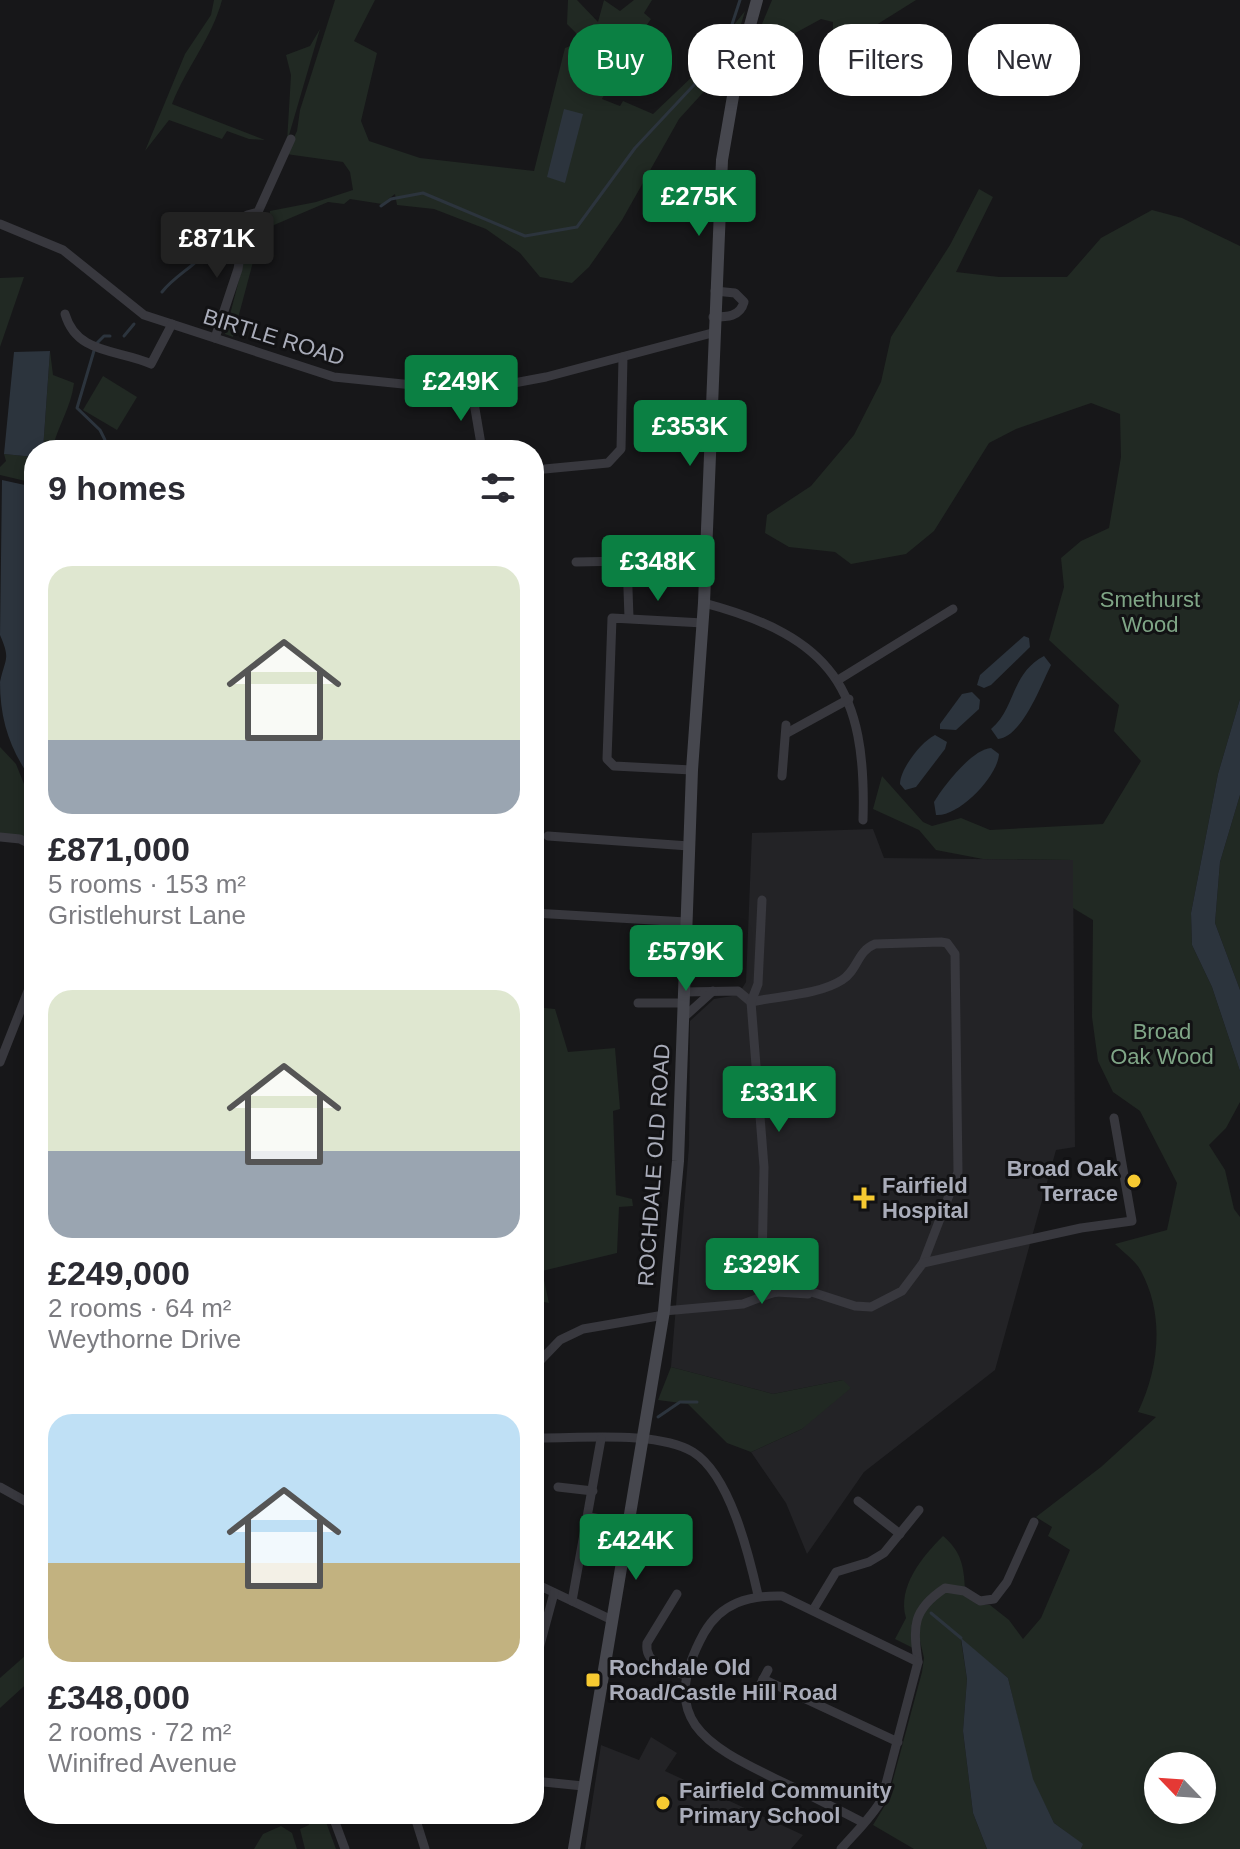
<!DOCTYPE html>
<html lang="en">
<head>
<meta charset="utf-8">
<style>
	:root { --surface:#fff; --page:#f2f2f3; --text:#2b2b33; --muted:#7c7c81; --accent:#0b8043 }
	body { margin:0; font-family:Helvetica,sans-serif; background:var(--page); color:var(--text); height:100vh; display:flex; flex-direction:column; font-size:30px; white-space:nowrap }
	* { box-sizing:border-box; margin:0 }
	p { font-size:26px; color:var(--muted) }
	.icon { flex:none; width:44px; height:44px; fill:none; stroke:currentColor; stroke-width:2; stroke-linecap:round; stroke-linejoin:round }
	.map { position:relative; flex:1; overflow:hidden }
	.panel { position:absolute; left:24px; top:440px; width:520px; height:1384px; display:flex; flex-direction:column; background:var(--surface); border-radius:32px; box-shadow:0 4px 12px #0003 }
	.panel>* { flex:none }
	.guide { position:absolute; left:568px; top:24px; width:552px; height:72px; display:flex; gap:16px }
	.needle { width:52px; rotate:295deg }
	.buttons { position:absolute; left:1144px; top:1752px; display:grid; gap:16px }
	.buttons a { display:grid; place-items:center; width:72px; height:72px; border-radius:50%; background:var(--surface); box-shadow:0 4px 12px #0003; font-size:40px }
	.price { position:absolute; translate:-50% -68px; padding:0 18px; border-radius:8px; background:var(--accent); color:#fff; font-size:26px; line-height:52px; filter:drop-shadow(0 2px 4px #0008) }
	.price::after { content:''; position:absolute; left:50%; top:48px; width:24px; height:18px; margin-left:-12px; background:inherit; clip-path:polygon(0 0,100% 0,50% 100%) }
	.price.current { background:#222; color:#fff }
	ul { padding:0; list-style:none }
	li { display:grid; align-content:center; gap:16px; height:424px; padding:0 24px }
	li span { display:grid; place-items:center; height:248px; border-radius:24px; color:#555 }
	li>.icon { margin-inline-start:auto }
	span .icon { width:144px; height:144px; fill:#fffc; stroke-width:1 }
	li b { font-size:34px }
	h2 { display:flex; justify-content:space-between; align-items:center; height:96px; padding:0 24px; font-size:34px }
	.pill { padding:0 28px; border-radius:32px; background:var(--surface); box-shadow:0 4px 12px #0003; font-size:28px; line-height:72px }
	.pill.current { background:var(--accent); color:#fff }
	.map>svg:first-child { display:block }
	.built { fill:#232326 }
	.green { fill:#212923; fill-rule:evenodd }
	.water { fill:#2c343d }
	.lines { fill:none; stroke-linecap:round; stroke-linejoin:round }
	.stream { stroke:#2c343d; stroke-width:3 }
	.street { stroke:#38383e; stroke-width:9 }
	.secondary { stroke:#46474e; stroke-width:12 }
	.poi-dot { fill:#f7ca31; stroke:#121214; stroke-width:3 }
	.labels { text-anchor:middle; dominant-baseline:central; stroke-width:6; stroke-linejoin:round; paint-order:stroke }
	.street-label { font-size:22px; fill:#a9acb9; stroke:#121214 }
	.park-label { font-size:22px; fill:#7fa586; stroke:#121214 }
	.poi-label { font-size:22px; font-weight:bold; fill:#a9acb9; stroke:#121214; text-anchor:start }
</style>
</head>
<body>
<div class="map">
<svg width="1240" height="1849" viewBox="0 0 1240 1849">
	<rect width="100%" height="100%" fill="#171719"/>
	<g class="built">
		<polygon points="873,829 884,858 1073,860 1075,1147 1056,1150 995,1370 864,1472 807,1554 786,1503 751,1452 802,1429 843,1380 773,1394 671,1367 689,1146 690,1021 714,999 738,995 746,982 752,833"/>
		<polygon points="651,1737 677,1753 665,1771 803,1835 791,1849 585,1849 601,1745 639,1760"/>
	</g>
	<g class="green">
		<path d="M214,0H222C212,38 187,66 172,104L265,140L249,139L227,131L222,139L169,120L145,151L185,54L211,15Z"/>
		<polygon points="335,0 375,0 354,41 377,53 361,121 369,141 420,158 534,171 565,48 584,41 567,24 568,0 577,0 598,22 604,0 620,11 634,0 652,0 644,13 651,19 620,63 602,99 620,106 623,101 653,114 695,74 745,11 729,64 679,119 622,220 589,267 572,283 540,277 520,253 486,229 434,209 397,205 395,194 382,204 350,199 344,204 328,202 267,228 253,262 233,337 225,334 248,245 251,218 269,216 270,211 316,202 353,190 350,172 343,162 286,154 297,131 300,110"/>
		<polygon points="772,0 916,0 833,52 833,22 821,19 788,37 762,24"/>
		<polygon points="320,29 287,142 291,75 286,55 310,46"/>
		<path d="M979,189L993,197L956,272L999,277H1067L1101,238L1152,210L1182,218L1240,246V699L1218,774L1191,913L1192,945L1212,987L1240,1071V1102L1226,1128L1209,1145L1225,1170L1234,1209L1240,1217V1849H1081L1082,1844L1054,1823L1032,1779L1008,1678L961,1640L967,1679L963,1731L973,1813L987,1849H914L873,1825L887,1802L922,1672L924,1658L917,1628L927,1604L945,1592L962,1594L978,1605H990L1009,1620L1023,1639L1041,1618L1070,1550L1048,1536L1052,1527L1036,1517L1101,1467L1156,1417L1138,1412C1159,1368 1165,1316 1141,1271C1136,1261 1123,1252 1115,1244L1167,1230L1177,1183L1140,1111L1113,1092L1098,1061L1092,1017L1093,920L1073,908V860L983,859L936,850L919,830L873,809L882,776L923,822L932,826L961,818L990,830L1103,824L1141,761L1114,731L1119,705L1049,640L1064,587L1061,558L1081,541L1109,528L1121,457L1120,414L1091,403L1016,429L989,443L934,531L906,554L851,564L835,552L789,547L765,533L767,515L811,486L854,435L881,382L891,337L950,245ZM1158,1766H1202V1810H1158Z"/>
		<polygon points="24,277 0,347 0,278"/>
		<path d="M50,351L53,375L74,383C71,408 58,425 52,450H43Z"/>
		<polygon points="103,376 137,397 117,430 83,410"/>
		<polygon points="4,454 34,457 34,483 0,475 0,467 6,461"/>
		<polygon points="0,747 16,764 24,784 34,795 34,843 0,834"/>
		<polygon points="1240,795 1240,990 1215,923 1220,862"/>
		<polygon points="534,1007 555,1009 568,1052 615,1048 620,1109 613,1111 616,1195 632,1199 633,1206 619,1207 617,1253 542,1271 549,1303 534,1300"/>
		<polygon points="671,1367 773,1394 843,1380 851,1388 802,1429 751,1452 727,1443 688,1404 658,1400"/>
		<path d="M943,1536C961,1551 964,1566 965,1589L944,1585C921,1602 908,1619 913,1648L895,1639L906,1618C897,1587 922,1557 943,1536Z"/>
		<polygon points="34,1648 34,1677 0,1708 0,1678"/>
		<polygon points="312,1814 323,1814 336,1849 305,1849 300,1829 309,1825 307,1817"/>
		<polygon points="281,1826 292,1833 297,1849 254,1849 263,1834"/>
	</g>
	<g class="water">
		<polygon points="564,109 583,114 565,183 547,177"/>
		<polygon points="50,351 43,450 34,450 34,457 4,454 14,352"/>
		<path d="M2,480L34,487V783C11,752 0,722 0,682C5,658 11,660 0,635Z"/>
		<polygon points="1024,636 1029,638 1030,647 991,685 984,688 977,685 980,675"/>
		<path d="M1044,656L1051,665C1041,685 1022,737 998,739L991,729C1015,710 1011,673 1044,656Z"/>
		<polygon points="972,692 980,700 979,709 956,730 940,729 940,724 962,694"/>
		<polygon points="1240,699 1240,795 1220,862 1215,923 1240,990 1240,1071 1212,987 1192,945 1191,913 1218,774"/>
		<path d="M935,735L947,742L945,749L916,787L905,790L900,784C900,769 921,742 935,735Z"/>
		<path d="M991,748L999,754C998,776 959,817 936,815L934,802C943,787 972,749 991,748Z"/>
		<polygon points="961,1638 1008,1678 1033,1779 1054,1823 1083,1844 1081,1849 987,1849 973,1813 963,1731 967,1679"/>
	</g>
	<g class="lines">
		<g class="stream">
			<polyline points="381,206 391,199 423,193 525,236 577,227 635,148 722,55 740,0"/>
			<polyline points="240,225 271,219"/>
			<path d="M162,292C177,273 199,265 211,244"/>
			<polyline points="124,336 134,324"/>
			<polyline points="105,440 100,430 77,408 96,344 104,336 110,336"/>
			<polyline points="658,1417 680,1402 697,1402"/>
			<polyline points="931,1613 961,1638"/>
		</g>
		<g class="street">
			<polyline points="0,224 63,250 144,315 334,377 472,391 546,377 712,333"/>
			<path d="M65,314C77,355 118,349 151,364L172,324"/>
			<path d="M713,317C727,317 740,317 744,302L735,293L715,291"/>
			<polyline points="215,338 238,269 247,215 258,212 291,139"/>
			<polyline points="472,391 482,450"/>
			<polyline points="534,470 608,463 621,449 623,357"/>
			<polyline points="576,562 627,561 629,618"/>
			<path d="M704,603C832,637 867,689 863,820"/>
			<polyline points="838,680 953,609"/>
			<polyline points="787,733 849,699"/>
			<polyline points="692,770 614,766 607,759 612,618 703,623"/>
			<polyline points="782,776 786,725"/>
			<polyline points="548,836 689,846"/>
			<polyline points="0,837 20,839 34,846"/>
			<polyline points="534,913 686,922"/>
			<polyline points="684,992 738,991 751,1002"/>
			<path d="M751,1002C778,996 819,995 842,980C858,970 857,951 875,944L941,942L947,943L955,954L958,1172L923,1263L902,1291L871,1307L855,1306L796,1287L786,1274"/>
			<polyline points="638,1003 683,1003"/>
			<polyline points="683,1018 713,991"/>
			<polyline points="0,1062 34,976"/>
			<polyline points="923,1263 1081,1228 1132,1221 1114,1118"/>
			<circle cx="772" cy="1278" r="15"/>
			<polyline points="762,1266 764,1167 751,1002 758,984 762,900"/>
			<polyline points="777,1292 808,1294"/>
			<polyline points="664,1311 743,1304 772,1293"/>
			<polyline points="536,1365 560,1340 583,1329 664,1315"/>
			<path d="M534,1438C577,1439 656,1430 693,1452C730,1475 749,1555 758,1595"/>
			<polyline points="0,1487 34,1506"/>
			<polyline points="558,1487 593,1491"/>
			<polyline points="858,1501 900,1534"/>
			<polyline points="589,1517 628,1524"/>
			<polyline points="534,1583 612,1620"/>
			<path d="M677,1594L647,1643C644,1664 669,1671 686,1675"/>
			<polyline points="572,1601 601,1439"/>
			<polyline points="813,1610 836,1572 869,1562 884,1553 919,1510"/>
			<path d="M918,1662C913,1626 912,1610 945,1588L964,1591L980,1601L994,1599L1007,1582L1034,1522"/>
			<polyline points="534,1667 554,1593"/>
			<polyline points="763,1679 898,1742"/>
			<polyline points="758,1689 768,1670"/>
			<polyline points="534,1781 583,1786"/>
			<polyline points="332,1814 345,1849"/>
			<polyline points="414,1814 425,1849"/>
			<path d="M841,1849C855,1833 872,1817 882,1799L918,1662L782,1596C749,1595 721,1603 704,1633C657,1719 704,1744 776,1779C806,1793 835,1808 864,1823"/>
		</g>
		<polyline class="secondary" points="574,1849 664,1311 678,1161 692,770 704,603 722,160 737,73 757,0"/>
	</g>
	<g class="poi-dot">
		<circle cx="1134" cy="1181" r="8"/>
		<path d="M860 1186h8v8h8v8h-8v8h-8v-8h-8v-8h8z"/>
		<rect x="585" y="1672" width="16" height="16" rx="4"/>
		<circle cx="663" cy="1803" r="8"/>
	</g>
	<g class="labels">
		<g class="street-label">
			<text transform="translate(274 337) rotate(17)">BIRTLE ROAD</text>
			<text transform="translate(654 1165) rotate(-86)">ROCHDALE OLD ROAD</text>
		</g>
		<g class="park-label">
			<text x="1150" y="599">Smethurst<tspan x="1150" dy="25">Wood</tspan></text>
			<text x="1162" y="1031">Broad<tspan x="1162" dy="25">Oak Wood</tspan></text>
		</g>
		<g class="poi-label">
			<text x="1118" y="1168" text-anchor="end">Broad Oak<tspan x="1118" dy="25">Terrace</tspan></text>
			<text x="882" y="1185">Fairfield<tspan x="882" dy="25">Hospital</tspan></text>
			<text x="609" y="1667">Rochdale Old<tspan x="609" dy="25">Road/Castle Hill Road</tspan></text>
			<text x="679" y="1790">Fairfield Community<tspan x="679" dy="25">Primary School</tspan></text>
		</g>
	</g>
</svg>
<div class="buttons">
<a><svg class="needle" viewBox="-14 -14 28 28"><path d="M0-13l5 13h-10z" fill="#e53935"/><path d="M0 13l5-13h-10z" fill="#7c7c81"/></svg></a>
</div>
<b class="price" style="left:699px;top:238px">£275K</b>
<b class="price current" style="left:217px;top:280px">£871K</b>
<b class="price" style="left:461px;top:423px">£249K</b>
<b class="price" style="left:690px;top:468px">£353K</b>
<b class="price" style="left:658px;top:603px">£348K</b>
<b class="price" style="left:686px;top:993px">£579K</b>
<b class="price" style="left:779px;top:1134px">£331K</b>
<b class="price" style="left:762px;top:1306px">£329K</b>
<b class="price" style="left:636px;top:1582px">£424K</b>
<div class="guide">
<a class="pill current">Buy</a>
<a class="pill">Rent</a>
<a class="pill">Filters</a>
<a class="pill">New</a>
</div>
<section class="panel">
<h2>9 homes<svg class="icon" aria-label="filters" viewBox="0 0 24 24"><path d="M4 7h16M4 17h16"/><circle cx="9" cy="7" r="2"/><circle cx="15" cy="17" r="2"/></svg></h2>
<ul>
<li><span style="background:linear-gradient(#dfe7d0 70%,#9aa5b1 0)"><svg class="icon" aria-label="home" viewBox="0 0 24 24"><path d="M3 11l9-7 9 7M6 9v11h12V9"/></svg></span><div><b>£871,000</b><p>5 rooms · 153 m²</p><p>Gristlehurst Lane</p></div></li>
<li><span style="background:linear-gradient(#dfe7d0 65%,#9aa5b1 0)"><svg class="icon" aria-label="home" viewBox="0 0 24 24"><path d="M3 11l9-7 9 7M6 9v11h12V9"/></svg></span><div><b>£249,000</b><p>2 rooms · 64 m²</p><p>Weythorne Drive</p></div></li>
<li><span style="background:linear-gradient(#bfe0f5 60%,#c2b280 0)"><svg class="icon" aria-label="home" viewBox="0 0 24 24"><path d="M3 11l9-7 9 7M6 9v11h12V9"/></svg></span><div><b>£348,000</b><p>2 rooms · 72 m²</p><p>Winifred Avenue</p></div></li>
</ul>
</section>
</div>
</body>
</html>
